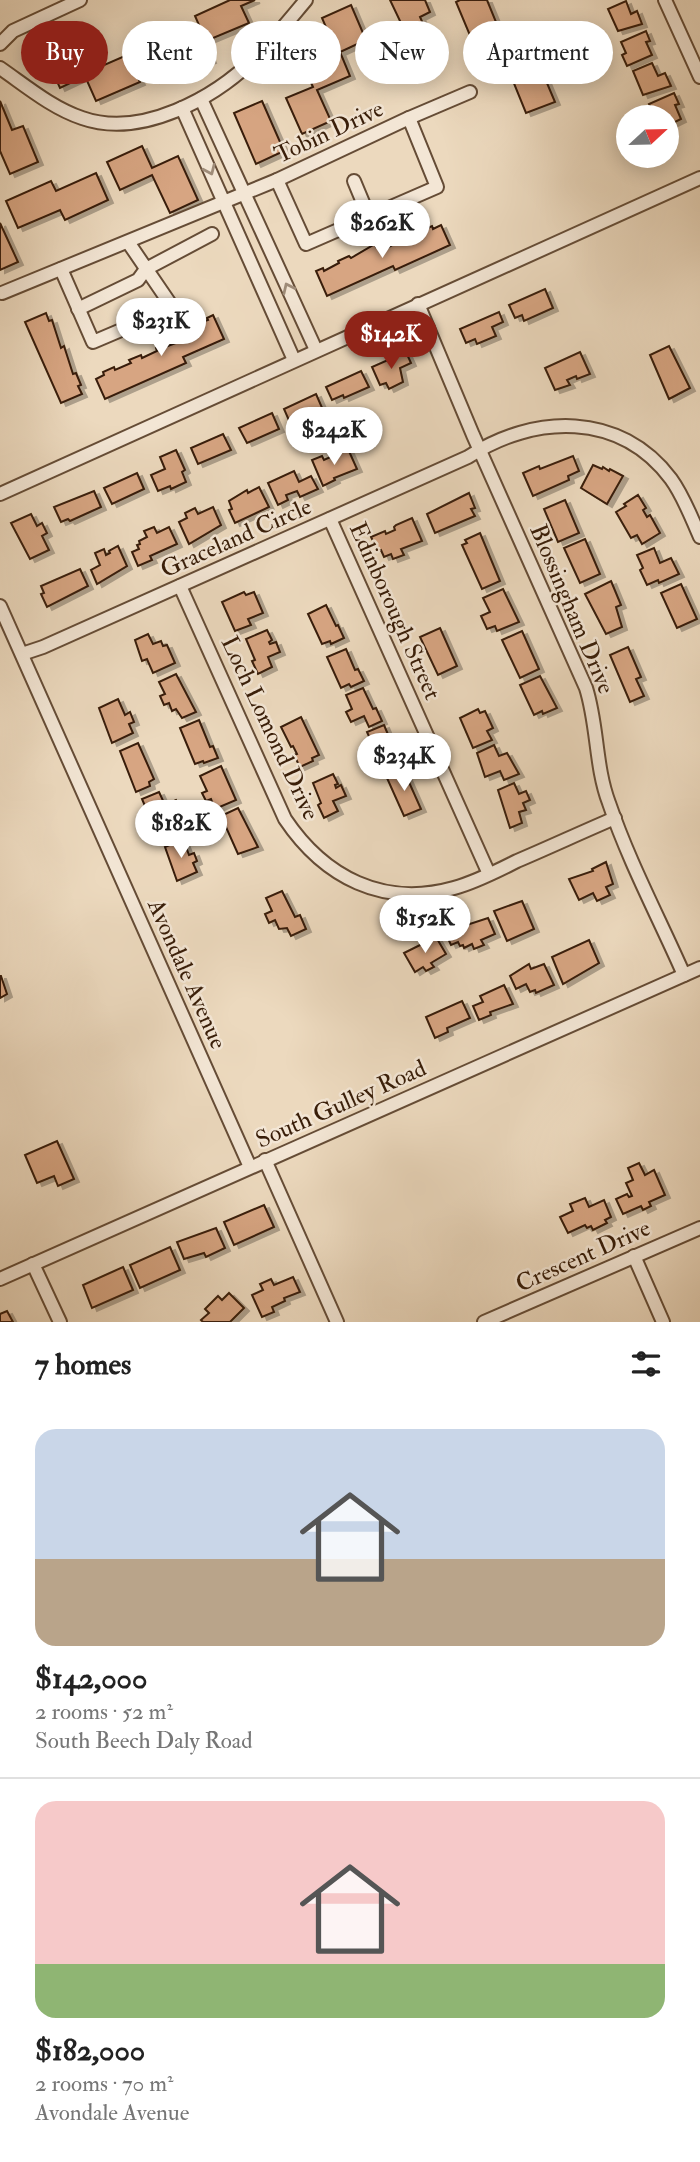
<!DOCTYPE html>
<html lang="en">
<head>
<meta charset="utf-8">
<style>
	:root { --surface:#fff; --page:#f6f6f6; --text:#222; --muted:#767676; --line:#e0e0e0; --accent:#8f2418 }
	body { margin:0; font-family:"IM FELL Double Pica",serif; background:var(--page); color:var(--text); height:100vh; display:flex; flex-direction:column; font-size:26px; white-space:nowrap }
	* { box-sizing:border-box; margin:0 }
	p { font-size:23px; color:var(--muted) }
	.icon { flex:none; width:38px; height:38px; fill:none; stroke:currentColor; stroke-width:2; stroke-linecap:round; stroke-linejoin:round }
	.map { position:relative; height:1322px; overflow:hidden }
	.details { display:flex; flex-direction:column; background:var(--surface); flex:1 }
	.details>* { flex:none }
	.hud { position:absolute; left:21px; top:21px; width:658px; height:63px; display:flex; gap:14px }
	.needle { width:46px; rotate:68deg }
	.tools { position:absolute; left:616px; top:105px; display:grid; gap:14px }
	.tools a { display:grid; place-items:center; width:63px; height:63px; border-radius:50%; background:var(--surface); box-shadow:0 4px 18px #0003; font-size:35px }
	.price { position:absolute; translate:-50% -60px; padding:0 16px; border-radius:24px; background:#fff; color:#222; font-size:23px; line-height:46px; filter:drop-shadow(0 2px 4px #0008) }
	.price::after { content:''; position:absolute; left:50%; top:42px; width:21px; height:16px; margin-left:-10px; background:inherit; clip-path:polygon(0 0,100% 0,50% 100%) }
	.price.on { background:var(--accent); color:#fff }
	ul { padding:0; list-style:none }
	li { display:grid; align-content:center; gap:14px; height:371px; padding:0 35px }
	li+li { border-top:2px solid var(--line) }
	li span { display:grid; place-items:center; height:217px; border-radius:21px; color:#555 }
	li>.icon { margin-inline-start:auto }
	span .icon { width:126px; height:126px; fill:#fffc; stroke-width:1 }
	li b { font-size:30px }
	h2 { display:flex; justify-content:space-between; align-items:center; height:84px; padding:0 35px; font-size:30px }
	.tag { padding:0 24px; border-radius:32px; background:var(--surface); box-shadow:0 4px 18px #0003; font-size:24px; line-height:63px }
	.tag.on { background:var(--accent); color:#fff }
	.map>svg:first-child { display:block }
	.building { fill:#d7a582; stroke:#381d08; stroke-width:2; filter:url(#shadow) }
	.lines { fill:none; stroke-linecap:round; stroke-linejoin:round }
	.minor-casing { stroke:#654c36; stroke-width:16 }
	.minor { stroke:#f3e6d5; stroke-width:12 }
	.oneway { stroke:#9f8c79 }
	.labels { text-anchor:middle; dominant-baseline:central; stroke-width:5; stroke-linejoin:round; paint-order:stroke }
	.street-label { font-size:24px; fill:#381d08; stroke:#f3e6d5 }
</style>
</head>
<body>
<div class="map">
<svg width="700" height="1322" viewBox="0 0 700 1322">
	<defs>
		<filter id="shadow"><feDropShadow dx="5" dy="3" stdDeviation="0" flood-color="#0004"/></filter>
	</defs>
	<rect width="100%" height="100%" fill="#ecd9be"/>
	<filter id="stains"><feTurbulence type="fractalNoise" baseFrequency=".00286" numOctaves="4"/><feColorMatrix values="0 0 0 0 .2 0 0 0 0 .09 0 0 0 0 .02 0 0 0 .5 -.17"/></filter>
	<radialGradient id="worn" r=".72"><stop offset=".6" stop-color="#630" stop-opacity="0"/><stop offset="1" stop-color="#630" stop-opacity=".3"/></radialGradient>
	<g class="building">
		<polygon points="230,0 255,0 241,6 249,23 206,41 195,16"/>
		<polygon points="390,0 425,0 430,12 420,17 435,50 406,63 390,28 401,23"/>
		<polygon points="460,0 487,0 500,32 511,27 525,61 536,57 555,102 526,113 509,71 497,76 483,41 474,45 456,2"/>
		<polygon points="626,1 631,14 637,11 642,24 618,31 608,9"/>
		<polygon points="351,5 366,40 340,52 350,76 317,90 331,121 302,134 286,98 313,87 302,63 335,48 322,18"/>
		<polygon points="646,31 650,41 646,42 652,55 627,66 622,55 626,53 621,42"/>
		<polygon points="68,32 86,73 127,55 140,82 96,101 85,76 60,88 40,44"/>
		<polygon points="199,34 211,60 196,67 194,62 180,69 177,64 172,67 174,72 155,80 140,47 157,39 161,46 185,35 187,39"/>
		<polygon points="652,63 658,76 665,73 671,86 643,95 633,71"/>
		<polygon points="674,93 679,104 675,105 681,119 667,126 667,117 653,117 655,116 649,104"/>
		<polygon points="0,101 12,130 23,126 38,162 10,174 0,151"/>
		<polygon points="262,101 284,151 256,164 234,113"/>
		<polygon points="142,146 152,168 178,156 198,200 170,213 152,175 120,190 107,162"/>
		<polygon points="96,173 108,200 65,220 60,210 18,228 6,201 51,181 56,191"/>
		<polygon points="0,223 18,262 0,270"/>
		<polygon points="441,225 450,245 395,270 393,266 327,296 316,271 323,268 324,271 339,263 338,261 349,256 351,258 375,244 376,247 385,243 387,248 405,238 407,241 423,234 421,231 432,226 433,229"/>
		<polygon points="545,289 553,308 524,321 522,315 515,318 509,305"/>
		<polygon points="499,312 503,322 492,327 496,336 477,344 475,339 466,343 460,329"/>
		<polygon points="46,313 49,321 52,320 61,348 64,346 73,374 76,373 81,385 78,386 82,394 61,403 25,322"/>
		<polygon points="213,315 224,339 183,357 186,363 105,399 96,379 104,375 103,372 114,367 115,370 131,363 129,360 141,355 142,358 157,351 156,348 167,343 168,346 176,343 173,336 181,332 180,330 208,320 207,318"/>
		<polygon points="669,346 690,388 669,399 650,355"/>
		<polygon points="406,352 411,363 400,368 403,382 389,389 386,383 380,385 372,367"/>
		<polygon points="580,352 590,374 577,379 576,376 567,380 570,385 555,390 545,368"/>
		<polygon points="361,371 369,387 344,398 343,395 332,400 326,387"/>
		<polygon points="316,394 323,410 291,425 284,409"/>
		<polygon points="272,413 279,429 247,443 239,428"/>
		<polygon points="223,434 231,450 198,464 191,448"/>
		<polygon points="348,449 357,469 334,478 335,480 323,486 312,460 322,456 324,460"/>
		<polygon points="176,450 185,470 182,472 186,482 171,489 170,486 158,491 151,475 165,469 160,457"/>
		<polygon points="573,456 579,471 568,476 569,480 533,496 523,473 539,466 540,469"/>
		<polygon points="593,465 602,469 603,467 609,471 610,469 623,476 607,504 581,488"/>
		<polygon points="294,471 299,482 311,476 318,489 300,497 297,491 286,495 288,500 278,505 268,483"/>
		<polygon points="137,473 144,489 112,504 104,488"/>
		<polygon points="259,487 269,507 235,523 229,510 232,509 229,501 247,490 248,493"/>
		<polygon points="94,491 101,507 70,521 68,519 61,522 54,507"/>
		<polygon points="469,493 475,508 471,509 475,516 435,533 427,514"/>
		<polygon points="638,495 646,508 643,510 647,517 650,515 660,533 642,544 637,535 631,538 616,512 626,506 624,504"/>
		<polygon points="565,500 579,533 558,542 544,509"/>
		<polygon points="213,507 221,525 189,544 179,522 187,518 185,513 195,508 198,514"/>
		<polygon points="31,514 37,526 42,523 47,533 42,536 49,550 30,559 11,523"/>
		<polygon points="412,518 422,541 401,549 404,555 393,559 391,554 384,557 381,550 378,551 371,537 385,531 386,534 395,530 394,527 396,525"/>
		<polygon points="154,527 157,533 169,527 177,544 150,556 152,560 138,566 132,552 139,549 137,545 140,544 139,541 147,537 144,531"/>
		<polygon points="480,533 500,581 482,589 462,545 467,543 465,540"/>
		<polygon points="585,539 600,574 580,583 564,548"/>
		<polygon points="118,546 127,566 97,584 91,570 100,565 95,553 104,549 106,555 110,553 109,551"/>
		<polygon points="654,548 660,563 671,558 679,574 659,583 658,580 647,585 640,570 643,568 637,555"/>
		<polygon points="80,569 88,586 47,607 41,594 44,593 41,586"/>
		<polygon points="611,581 621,605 616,607 622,627 606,634 585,594"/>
		<polygon points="681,584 697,619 677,628 661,593"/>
		<polygon points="503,589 519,622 497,631 495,626 487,629 481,616 490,612 483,598"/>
		<polygon points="244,592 246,595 254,592 263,613 248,619 251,625 235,631 222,602"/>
		<polygon points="326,605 336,626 338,625 344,638 331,644 330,641 322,644 308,614"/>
		<polygon points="440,628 457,666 438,675 420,637"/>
		<polygon points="267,630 272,640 269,642 270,644 276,642 280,652 268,657 272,667 258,674 252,661 255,660 246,639"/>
		<polygon points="522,631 539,669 520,678 502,640"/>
		<polygon points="148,634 153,644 161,641 163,646 167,645 175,663 153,673 147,659 142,661 135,640"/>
		<polygon points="628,647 641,677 636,679 644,696 630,702 610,655"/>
		<polygon points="346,649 355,670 358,669 364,681 351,687 349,684 341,688 327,657"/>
		<polygon points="176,674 196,712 182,718 176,709 172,711 169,703 164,705 160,696 165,694 159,682"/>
		<polygon points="540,676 557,708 543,714 542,711 534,715 520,685"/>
		<polygon points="363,688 373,709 376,708 382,721 369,727 364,716 351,722 346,712 352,709 346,695"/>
		<polygon points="118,699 125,715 130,712 134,722 129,724 133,733 112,743 99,708"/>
		<polygon points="478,709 480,713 485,711 493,728 487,731 492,740 473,748 460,718"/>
		<polygon points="301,717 319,755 312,758 313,761 300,767 294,755 297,754 293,746 291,747 281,727"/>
		<polygon points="199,720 210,747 213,746 218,758 204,763 203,761 195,764 180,728"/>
		<polygon points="384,725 400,763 384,770 367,732"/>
		<polygon points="138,743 154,779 149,782 150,786 136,792 120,751"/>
		<polygon points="494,745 499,756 507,753 519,774 504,780 500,771 485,777 477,753"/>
		<polygon points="221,766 236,800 215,809 211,799 206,801 202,793 207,791 200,776"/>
		<polygon points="404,771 421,809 404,816 387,778"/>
		<polygon points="333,774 338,784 335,785 336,788 341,785 346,796 333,801 338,811 324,818 318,805 321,803 313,783"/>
		<polygon points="514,783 519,794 526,791 530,800 523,803 526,810 519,812 522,823 510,828 498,790"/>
		<polygon points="159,792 165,805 176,800 183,815 174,819 179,829 165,835 160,825 154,827 142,799"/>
		<polygon points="238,808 258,847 238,854 221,816"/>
		<polygon points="183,839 189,855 194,853 197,861 193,863 197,872 177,881 165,847"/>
		<polygon points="606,862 613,884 606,887 610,895 597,901 593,893 579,900 569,879 593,871 592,869"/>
		<polygon points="282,891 295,917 300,915 306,929 291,936 287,928 279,929 275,920 269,923 265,914 272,911 266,898"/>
		<polygon points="522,901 534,929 507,941 494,911"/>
		<polygon points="488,918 495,934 481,940 484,945 474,949 472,944 464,948 463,945 460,946 458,942 451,945 445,932"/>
		<polygon points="436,937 446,954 431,963 434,967 426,971 423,967 415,972 404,953"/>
		<polygon points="589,940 599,963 563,984 552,957"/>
		<polygon points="529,964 531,969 544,964 554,985 536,993 535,990 530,992 526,984 516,989 510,976"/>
		<polygon points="1,976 7,994 0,998 0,976"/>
		<polygon points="504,985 513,1004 490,1012 491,1015 479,1020 473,1006 483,1002 480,996"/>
		<polygon points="462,1001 470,1018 447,1028 448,1032 435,1038 426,1017"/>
		<polygon points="57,1141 74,1179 58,1186 54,1176 37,1183 25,1155"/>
		<polygon points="639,1163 645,1175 654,1170 665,1195 649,1202 651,1206 643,1210 641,1206 623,1214 616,1199 627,1194 629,1197 632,1196 626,1183 633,1180 628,1168"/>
		<polygon points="585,1198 589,1207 604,1200 611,1217 605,1220 607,1223 593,1230 591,1226 587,1228 585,1225 568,1233 560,1217 573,1211 570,1204"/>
		<polygon points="264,1205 274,1227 234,1245 224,1222"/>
		<polygon points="216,1228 225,1248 206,1257 204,1253 184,1259 177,1242"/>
		<polygon points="170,1247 180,1270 140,1288 130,1265"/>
		<polygon points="123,1267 133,1290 92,1308 83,1285"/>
		<polygon points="293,1277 300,1292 284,1298 285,1301 272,1307 274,1312 262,1317 252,1295 263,1290 260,1284 271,1279 274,1285"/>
		<polygon points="229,1293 244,1308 230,1322 203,1322 201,1320 209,1313 205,1309 218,1296 222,1300"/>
		<polygon points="7,1311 13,1322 0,1322 0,1314"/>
	</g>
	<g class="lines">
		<defs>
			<g id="minor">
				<polyline points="665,0 700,77"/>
				<polyline points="0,44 13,31 80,0"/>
				<path d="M0,68C26,86 52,108 82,118C141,139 215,98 256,57C274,39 290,19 306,0"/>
				<polyline points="201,99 316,350"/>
				<polyline points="182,108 294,360"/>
				<polyline points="277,180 306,244 437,187 409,118"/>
				<polyline points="354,181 369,217"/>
				<polyline points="61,269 93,342 173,308 128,242"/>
				<polyline points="2,293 277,180 409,118 470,92"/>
				<path d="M418,304L473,435L586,688C598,726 595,766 609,803C629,862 659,918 684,975"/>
				<polyline points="78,309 138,280 146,269 212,234"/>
				<polyline points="0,494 700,178"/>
				<polyline points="330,519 489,874"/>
				<path d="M180,586L285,819C324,877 383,908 454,888C476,882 497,871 517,861C550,847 582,832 615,818"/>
				<polyline points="0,606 250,1167"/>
				<path d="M22,654L43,647L468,457C534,414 620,411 671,479C684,497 691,517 700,537"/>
				<polyline points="265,1160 337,1322"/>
				<polyline points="634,1256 663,1322"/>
				<polyline points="33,1264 60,1322"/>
				<polyline points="0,1279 700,968"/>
				<polyline points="484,1322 700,1228"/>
			</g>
		</defs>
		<use href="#minor" class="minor-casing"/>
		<use href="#minor" class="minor"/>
	</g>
	<defs><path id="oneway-chevron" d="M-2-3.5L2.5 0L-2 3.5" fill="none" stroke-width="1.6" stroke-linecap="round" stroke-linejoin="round" transform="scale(1.75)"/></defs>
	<g class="oneway">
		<use href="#oneway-chevron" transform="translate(210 170) rotate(66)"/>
		<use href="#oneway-chevron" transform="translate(288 288) rotate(-115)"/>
	</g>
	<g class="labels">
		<g class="street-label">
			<text transform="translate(329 132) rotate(-25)">Tobin Drive</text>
			<text transform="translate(236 538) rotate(-24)">Graceland Circle</text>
			<text transform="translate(572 609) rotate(67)">Blossingham Drive</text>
			<text transform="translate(395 611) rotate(66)">Edinborough Street</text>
			<text transform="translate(270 728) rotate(65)">Loch Lomond Drive</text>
			<text transform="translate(187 974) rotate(66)">Avondale Avenue</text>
			<text transform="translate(341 1104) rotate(-24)">South Gulley Road</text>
			<text transform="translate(583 1256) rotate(-24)">Crescent Drive</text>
		</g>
	</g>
	<rect width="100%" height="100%" filter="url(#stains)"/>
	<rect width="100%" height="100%" fill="url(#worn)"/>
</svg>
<div class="tools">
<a><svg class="needle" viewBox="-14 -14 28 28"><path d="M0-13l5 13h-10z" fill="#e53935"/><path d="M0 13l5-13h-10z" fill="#767676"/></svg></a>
</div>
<b class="price" style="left:382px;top:260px">$262K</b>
<b class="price" style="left:161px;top:358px">$231K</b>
<b class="price on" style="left:391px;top:371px">$142K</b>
<b class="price" style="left:334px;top:467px">$242K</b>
<b class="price" style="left:404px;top:793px">$234K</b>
<b class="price" style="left:181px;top:860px">$182K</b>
<b class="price" style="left:425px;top:955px">$152K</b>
<div class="hud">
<a class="tag on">Buy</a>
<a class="tag">Rent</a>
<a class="tag">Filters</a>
<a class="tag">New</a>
<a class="tag">Apartment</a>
</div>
</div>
<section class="details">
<h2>7 homes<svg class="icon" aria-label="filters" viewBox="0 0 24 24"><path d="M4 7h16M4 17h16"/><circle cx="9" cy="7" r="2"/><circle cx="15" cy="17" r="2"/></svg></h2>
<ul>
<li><span style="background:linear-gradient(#c9d6e8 60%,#b9a48a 0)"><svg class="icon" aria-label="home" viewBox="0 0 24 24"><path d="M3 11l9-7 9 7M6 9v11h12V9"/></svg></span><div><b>$142,000</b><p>2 rooms · 52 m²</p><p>South Beech Daly Road</p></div></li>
<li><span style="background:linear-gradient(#f6c9c9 75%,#8fb573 0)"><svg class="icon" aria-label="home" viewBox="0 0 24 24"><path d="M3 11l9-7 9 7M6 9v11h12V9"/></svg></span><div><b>$182,000</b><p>2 rooms · 70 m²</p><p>Avondale Avenue</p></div></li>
</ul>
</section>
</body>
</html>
